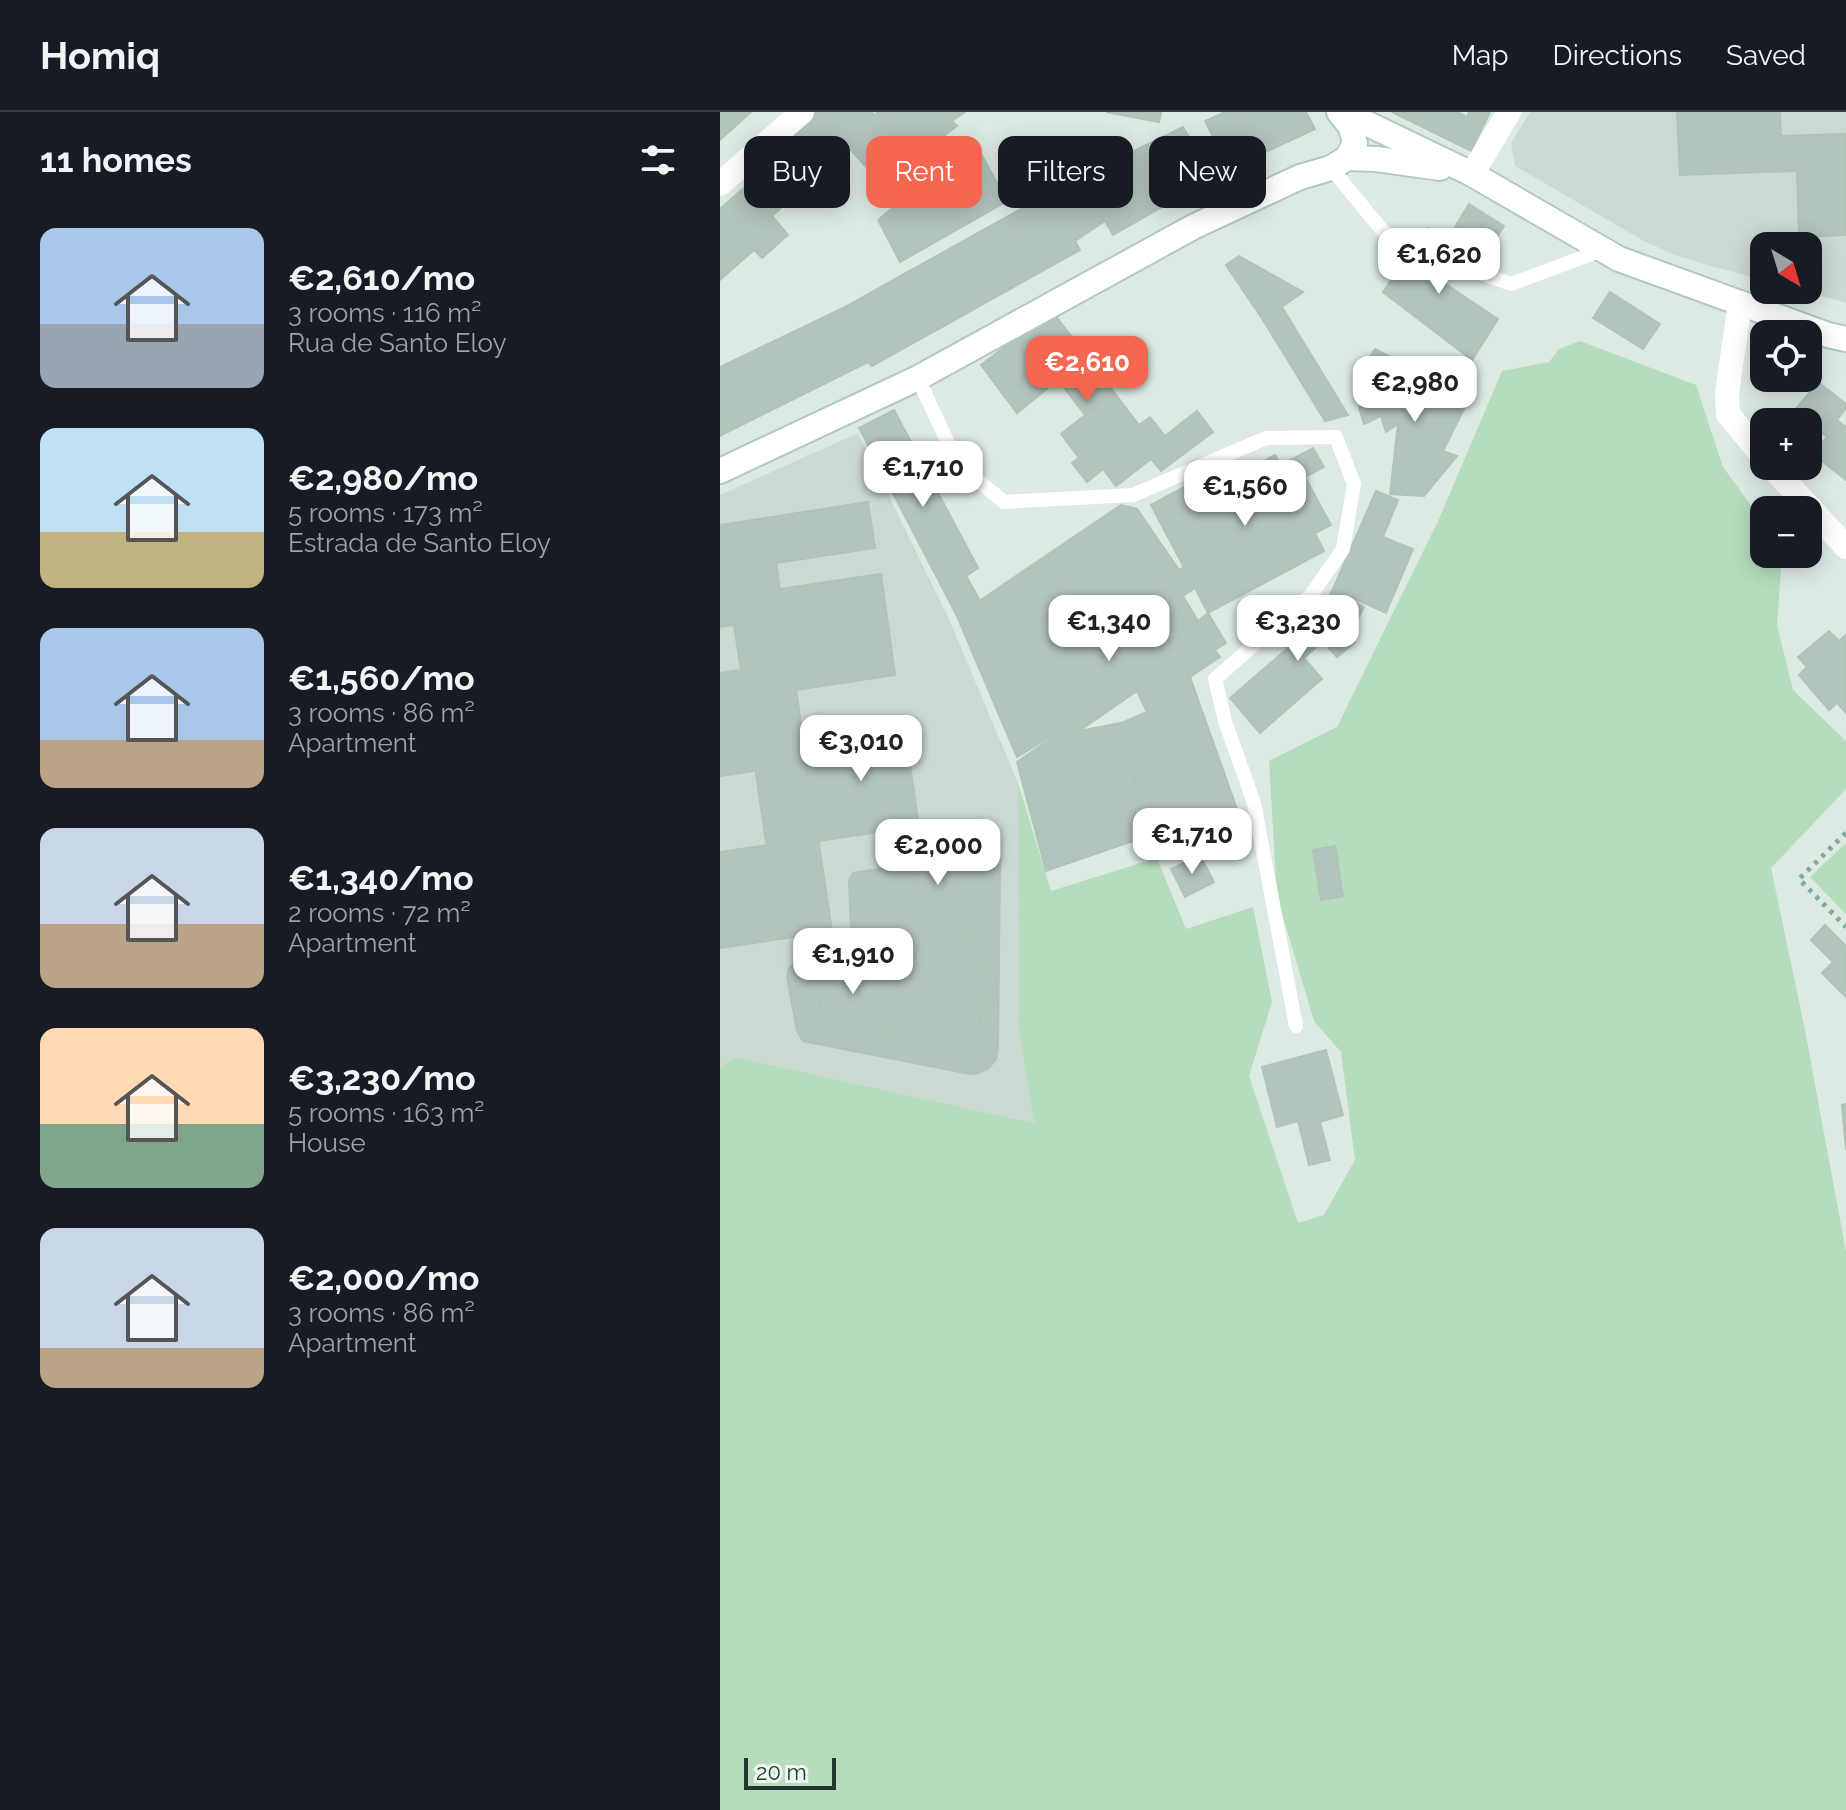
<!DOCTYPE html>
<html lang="en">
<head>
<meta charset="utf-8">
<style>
	:root { --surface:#171b24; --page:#20242c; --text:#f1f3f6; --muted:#9ea1a6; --line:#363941; --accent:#f56750 }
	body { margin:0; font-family:Raleway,sans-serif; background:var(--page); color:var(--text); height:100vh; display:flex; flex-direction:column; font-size:30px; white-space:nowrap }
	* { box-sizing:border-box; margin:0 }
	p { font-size:26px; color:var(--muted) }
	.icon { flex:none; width:44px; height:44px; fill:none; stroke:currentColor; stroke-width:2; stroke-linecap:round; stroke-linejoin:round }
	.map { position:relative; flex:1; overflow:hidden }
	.details { display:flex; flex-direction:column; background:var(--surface); width:720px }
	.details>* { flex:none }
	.banner { position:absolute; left:24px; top:24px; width:760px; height:72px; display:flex; gap:16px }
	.needle { width:52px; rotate:142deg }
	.controls { position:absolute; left:1030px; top:120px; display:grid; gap:16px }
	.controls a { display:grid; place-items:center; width:72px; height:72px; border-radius:16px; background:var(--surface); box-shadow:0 4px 20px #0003; font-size:40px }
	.scale { position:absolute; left:24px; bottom:20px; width:92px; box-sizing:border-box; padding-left:8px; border:4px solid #1f392f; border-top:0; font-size:22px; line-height:28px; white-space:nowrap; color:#1f392f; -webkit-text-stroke:6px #eef6f1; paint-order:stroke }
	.price { position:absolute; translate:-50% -68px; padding:0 18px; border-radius:16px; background:#fff; color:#222; font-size:26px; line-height:52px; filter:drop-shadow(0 2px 4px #0008) }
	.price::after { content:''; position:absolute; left:50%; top:48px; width:24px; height:18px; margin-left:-12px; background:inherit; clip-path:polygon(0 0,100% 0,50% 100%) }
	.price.selected { background:var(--accent); color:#fff }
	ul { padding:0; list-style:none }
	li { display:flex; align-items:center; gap:24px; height:200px; padding:0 40px }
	li span { display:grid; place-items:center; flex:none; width:224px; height:160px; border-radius:16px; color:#555 }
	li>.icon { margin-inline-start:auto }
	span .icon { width:96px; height:96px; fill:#fffc; stroke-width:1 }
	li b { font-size:34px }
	h2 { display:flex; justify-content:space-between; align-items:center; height:96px; padding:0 40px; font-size:34px }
	.pill { padding:0 28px; border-radius:16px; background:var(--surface); box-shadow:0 4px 20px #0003; font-size:28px; line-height:72px }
	.pill.selected { background:var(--accent); color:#fff }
	header { display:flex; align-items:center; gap:48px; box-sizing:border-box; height:112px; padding:0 40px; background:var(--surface); border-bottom:2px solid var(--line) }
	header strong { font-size:38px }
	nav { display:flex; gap:44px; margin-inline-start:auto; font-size:28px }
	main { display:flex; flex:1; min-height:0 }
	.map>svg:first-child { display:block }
	.built { fill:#ccd9d2 }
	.green { fill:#b5dcbc }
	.building { fill:#b3c4bc; stroke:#b0c3b9; stroke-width:2; fill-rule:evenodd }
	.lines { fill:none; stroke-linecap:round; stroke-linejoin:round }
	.secondary-casing { stroke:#b1cabe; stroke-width:28 }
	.path { stroke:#7dae9a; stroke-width:5; stroke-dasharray:4 6; stroke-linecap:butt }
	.service { stroke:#fff; stroke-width:14 }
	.minor { stroke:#fff; stroke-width:24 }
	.secondary { stroke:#fff; stroke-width:24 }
</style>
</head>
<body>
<header>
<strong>Homiq</strong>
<nav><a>Map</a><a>Directions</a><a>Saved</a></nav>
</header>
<main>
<section class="details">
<h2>11 homes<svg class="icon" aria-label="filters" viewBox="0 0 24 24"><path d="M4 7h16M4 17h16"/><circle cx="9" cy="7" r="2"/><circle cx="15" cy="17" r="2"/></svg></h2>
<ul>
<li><span style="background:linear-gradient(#a9c7e8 60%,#9aa5b1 0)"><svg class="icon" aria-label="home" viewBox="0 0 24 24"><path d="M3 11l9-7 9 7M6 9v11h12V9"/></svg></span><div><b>€2,610/mo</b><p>3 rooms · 116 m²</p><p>Rua de Santo Eloy</p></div></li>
<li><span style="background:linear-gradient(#bfe0f5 65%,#c2b280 0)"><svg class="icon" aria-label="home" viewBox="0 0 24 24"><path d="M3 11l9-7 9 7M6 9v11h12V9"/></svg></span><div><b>€2,980/mo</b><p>5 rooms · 173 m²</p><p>Estrada de Santo Eloy</p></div></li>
<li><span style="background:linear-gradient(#a9c7e8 70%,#b9a48a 0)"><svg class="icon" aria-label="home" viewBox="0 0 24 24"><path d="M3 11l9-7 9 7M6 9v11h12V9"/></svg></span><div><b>€1,560/mo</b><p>3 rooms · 86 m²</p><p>Apartment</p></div></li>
<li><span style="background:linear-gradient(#c9d6e8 60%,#b9a48a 0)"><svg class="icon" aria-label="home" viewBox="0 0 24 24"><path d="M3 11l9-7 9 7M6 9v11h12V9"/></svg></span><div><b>€1,340/mo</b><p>2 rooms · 72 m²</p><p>Apartment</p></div></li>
<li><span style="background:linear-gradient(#ffd9b3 60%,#7fa58c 0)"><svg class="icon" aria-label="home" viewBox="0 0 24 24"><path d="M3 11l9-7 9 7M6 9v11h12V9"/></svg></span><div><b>€3,230/mo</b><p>5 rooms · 163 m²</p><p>House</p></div></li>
<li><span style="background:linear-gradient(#c9d6e8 75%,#b9a48a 0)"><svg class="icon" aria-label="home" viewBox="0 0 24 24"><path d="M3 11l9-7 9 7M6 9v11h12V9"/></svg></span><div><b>€2,000/mo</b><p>3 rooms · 86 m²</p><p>Apartment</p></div></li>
</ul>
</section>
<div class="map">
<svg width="1126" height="1698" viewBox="0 0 1126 1698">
	<rect width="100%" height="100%" fill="#ddeae3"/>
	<g class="built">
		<polygon points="810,0 1126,0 1126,191 1080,178 1088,178 1088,134 1044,134 1044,168 987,153 955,143 924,129 795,54 791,31"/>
		<polygon points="138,321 229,507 298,671 299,918 314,1011 15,945 0,955 0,383"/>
	</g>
	<g class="green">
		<polygon points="860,229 976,273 1003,355 1044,411 1044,442 1062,442 1057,513 1073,578 1126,629 1126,677 1051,756 1084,913 1126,1140 1126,1698 0,1698 0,955 15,945 314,1011 299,918 298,671 331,779 437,746 466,817 533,795 552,890 529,964 578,1111 604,1103 635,1048 621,940 594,909 557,785 549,649 617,615 719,407 782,259 829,250 839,237"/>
		<polygon points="1126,731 1126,802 1090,765"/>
	</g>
	<g class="building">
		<polygon points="0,0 31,0 0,28"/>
		<polygon points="96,0 152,0 154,3 158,0 245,0 232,9 237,14 225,23 228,28 213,40 208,35 201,40 197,34 155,65 130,37 115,49 122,57 86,89 80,80 71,87 39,51"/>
		<polygon points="386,0 441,0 439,10"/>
		<polygon points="505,0 586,0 595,17 509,57 485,9"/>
		<polygon points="672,0 737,0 747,5 749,0 770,0 751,39"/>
		<polygon points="957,0 1060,0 1061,24 1126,22 1126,123 1079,125 1077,59 960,63"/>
		<polygon points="463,15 493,66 393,123 385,109 355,129 360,138 152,254 148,250 0,324 0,255 123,196 326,83 317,69 350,51 359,66"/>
		<polygon points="254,29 287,89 180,150 158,108"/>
		<polygon points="45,57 71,87 52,104 68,123 42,146 34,138 0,168 0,97"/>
		<polygon points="749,92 784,114 766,142 732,120"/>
		<polygon points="707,116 737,135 718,167 778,207 752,248 663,180"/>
		<polygon points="519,144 583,180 543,208 506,153"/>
		<polygon points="890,180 940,212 923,237 873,206"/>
		<polygon points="562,195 628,303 605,309 543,208"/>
		<polygon points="332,199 419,313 430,305 445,324 477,299 493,320 441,359 431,347 396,374 383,357 367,370 352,351 359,346 341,322 365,303 338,268 297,301 261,253"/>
		<polygon points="655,237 749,287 723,339 737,344 704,384 670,382 678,312 666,320 661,304 644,312 639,295 659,285 677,291 682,279 643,256"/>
		<polygon points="1098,270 1126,292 1126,296 1117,308 1126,315 1126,368 1093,342 1107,325 1074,299"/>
		<polygon points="174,298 258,456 246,464 260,489 237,504 139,316"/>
		<polygon points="593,336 604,355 585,365 611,413 595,421 604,439 488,501 431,393 497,357 516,392 540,379 529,357 555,343 561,353"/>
		<polygon points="656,379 678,388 663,425 693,437 666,501 613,477"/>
		<polygon points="148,390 155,436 56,451 60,477 161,462 175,563 76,578 112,819 60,827 21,558 57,553 50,507 0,515 0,413"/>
		<polygon points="401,393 417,397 459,458 464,455 475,476 463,484 478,509 488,501 506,531 495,538 500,545 470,565 518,700 430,734 401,611 427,600 417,579 359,619 353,611 297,645 237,504"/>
		<polygon points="613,477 644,495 629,522 635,530 617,545 603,529 584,546 602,567 540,621 510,586 575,530 570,524 601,497"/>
		<polygon points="50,507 57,553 21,558 14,513"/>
		<polygon points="1109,519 1119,529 1126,523 1126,601 1117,591 1109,598 1079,563 1087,555 1078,545"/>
		<polygon points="21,558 36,659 0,664 0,561"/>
		<polygon points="353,611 359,619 401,611 427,724 326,759 297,650"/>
		<polygon points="184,613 199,714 98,729 83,628"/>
		<polygon points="47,733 60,827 0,836 0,740"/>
		<polygon points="615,734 623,784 601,788 593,738"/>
		<path d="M271,740L280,748L278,936L276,947L269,956L258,961L250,962L83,929L77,919L67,865L69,856L81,846L115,837L128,830L131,819L129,768L133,761ZM238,761L252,854L267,851L274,899L259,901L263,928L175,941L172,917L105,927L94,851L160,840L153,796L197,789L194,768Z"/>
		<polygon points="480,743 494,770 465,785 451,757"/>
		<polygon points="238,761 241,782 197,789 194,768"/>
		<polygon points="241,782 263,928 175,941 153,796"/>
		<polygon points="1105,813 1126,834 1126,885 1102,861 1113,850 1091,828"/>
		<polygon points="160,840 172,917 105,927 94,851"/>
		<polygon points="267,851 274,899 259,901 252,854"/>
		<polygon points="606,938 623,1003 600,1010 610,1048 589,1053 578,1009 557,1015 542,955"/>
		<polygon points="1126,992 1126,1038 1122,993"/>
	</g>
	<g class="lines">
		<defs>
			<g id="secondary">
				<polyline points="623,0 752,62 899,147 1108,223 1126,227"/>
				<polyline points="627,46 656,47 720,56"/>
				<polyline points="0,359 198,266 473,115 580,65 611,56 627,46 635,31 631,15 619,0"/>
			</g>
		</defs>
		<use href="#secondary" class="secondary-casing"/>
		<polyline class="path" points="1126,721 1079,767 1126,815"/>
		<g class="service">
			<polyline points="611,56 672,130 791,172 882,138"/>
			<polyline points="198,266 237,351 284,390 413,383 546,326 616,325 634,372 623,437 591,483 495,567 505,609 534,691 576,914"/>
		</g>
		<g class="minor">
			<polyline points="752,62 789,0"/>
			<polyline points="0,72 82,0"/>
			<polyline points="1020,191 1007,281 1008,302 1044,346"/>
			<polyline points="1051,354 1126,435"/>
		</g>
		<use href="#secondary" class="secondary"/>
	</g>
</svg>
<div class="controls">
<a><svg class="needle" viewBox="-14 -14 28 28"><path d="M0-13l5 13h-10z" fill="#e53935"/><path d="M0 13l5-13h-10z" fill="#9ea1a6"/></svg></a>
<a><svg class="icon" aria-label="locate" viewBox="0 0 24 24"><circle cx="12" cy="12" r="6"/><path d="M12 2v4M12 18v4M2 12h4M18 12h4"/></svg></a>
<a>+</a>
<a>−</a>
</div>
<div class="scale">20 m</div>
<b class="price" style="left:719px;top:184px">€1,620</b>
<b class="price selected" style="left:367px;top:292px">€2,610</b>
<b class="price" style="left:695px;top:312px">€2,980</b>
<b class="price" style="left:203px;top:397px">€1,710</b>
<b class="price" style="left:525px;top:416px">€1,560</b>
<b class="price" style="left:389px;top:551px">€1,340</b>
<b class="price" style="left:578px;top:551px">€3,230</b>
<b class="price" style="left:141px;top:671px">€3,010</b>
<b class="price" style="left:472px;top:764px">€1,710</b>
<b class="price" style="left:218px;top:775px">€2,000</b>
<b class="price" style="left:133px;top:884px">€1,910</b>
<div class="banner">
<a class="pill">Buy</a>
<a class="pill selected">Rent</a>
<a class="pill">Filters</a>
<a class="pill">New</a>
</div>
</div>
</main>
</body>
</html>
